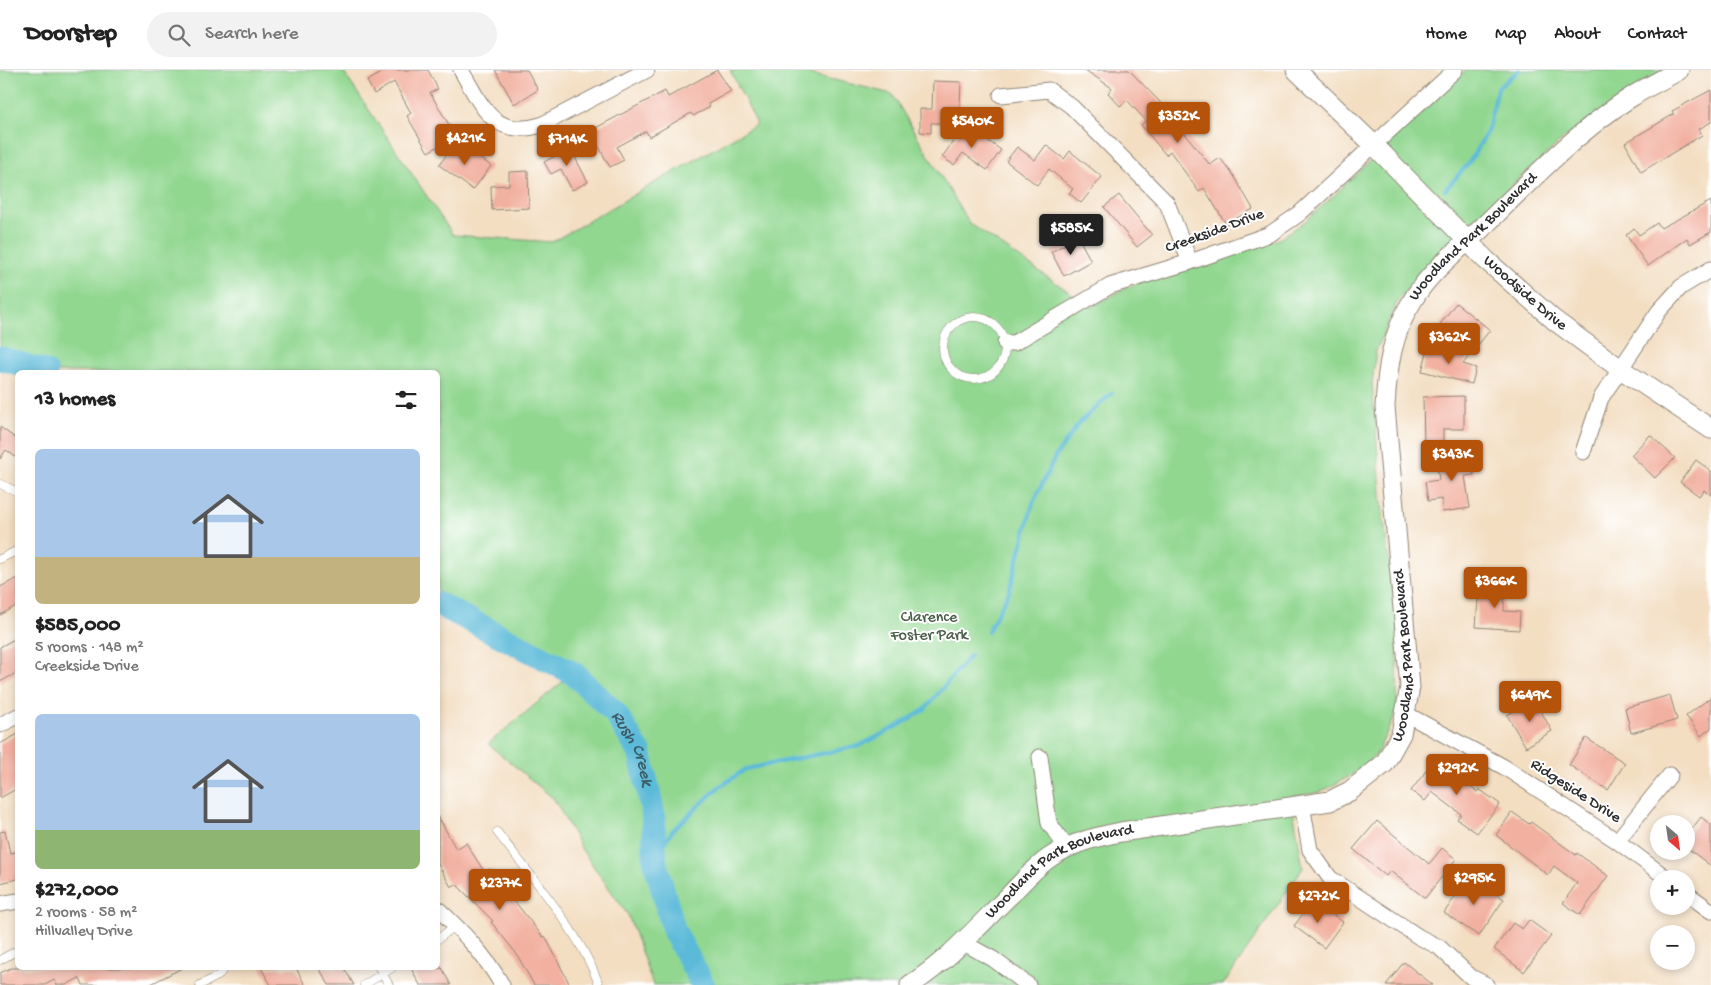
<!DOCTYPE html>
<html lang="en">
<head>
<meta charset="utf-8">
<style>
	:root { --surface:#fff; --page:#f2f2f2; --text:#222; --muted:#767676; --line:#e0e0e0; --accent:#b45309 }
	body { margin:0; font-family:"Gochi Hand",sans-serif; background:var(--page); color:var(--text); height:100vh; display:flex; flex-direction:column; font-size:19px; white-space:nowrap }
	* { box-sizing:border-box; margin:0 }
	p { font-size:16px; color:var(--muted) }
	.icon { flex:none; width:28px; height:28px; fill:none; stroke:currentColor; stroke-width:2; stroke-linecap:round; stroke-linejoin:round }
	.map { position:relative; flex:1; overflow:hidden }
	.drawer { position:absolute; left:15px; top:300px; width:425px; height:600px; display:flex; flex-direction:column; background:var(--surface); border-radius:8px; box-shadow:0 2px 8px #0003 }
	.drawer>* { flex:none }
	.needle { width:32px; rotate:151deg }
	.tools { position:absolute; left:1650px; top:745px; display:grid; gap:10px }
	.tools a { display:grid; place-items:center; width:45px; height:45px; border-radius:50%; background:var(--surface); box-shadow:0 2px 8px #0003; font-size:25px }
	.price { position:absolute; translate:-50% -42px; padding:0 11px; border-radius:5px; background:var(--accent); color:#fff; font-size:16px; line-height:32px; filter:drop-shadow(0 1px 2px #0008) }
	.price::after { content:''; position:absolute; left:50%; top:30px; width:15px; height:11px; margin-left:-8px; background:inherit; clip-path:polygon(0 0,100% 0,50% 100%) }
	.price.on { background:#222; color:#fff }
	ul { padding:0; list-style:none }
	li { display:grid; align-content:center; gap:10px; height:265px; padding:0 20px }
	li span { display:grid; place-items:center; height:155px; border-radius:8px; color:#555 }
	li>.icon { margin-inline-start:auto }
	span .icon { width:90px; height:90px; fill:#fffc; stroke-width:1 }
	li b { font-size:21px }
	h2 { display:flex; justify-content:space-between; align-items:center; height:60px; padding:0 20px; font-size:21px }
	header { display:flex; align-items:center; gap:30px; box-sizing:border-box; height:70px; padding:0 25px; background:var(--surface); border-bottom:1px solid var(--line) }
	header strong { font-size:24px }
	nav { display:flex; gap:28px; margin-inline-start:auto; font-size:18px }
	.search { width:350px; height:45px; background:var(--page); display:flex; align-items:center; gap:12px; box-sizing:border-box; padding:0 18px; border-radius:28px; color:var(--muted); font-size:19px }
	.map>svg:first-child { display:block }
	.green { fill:#91d790; stroke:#5e815e }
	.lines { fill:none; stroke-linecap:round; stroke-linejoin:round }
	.stream { stroke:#5bbad9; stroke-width:4 }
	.river { stroke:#5bbad9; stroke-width:24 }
	.building { fill:#f2b1a0 }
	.service-casing { stroke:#8f8476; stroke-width:9 }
	.minor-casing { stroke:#8f8476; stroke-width:17 }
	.tertiary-casing { stroke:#8f8476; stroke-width:21 }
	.service { stroke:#fff; stroke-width:8 }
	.minor { stroke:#fff; stroke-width:15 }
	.tertiary { stroke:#fff; stroke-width:19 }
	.labels { text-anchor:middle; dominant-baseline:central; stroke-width:4; stroke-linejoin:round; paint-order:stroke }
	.street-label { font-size:16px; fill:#2b2b2b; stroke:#fff }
	.park-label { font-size:16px; fill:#4a5f49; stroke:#fff }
	.water-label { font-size:18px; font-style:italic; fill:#3c5d68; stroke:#fff }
</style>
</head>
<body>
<header>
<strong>Doorstep</strong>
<div class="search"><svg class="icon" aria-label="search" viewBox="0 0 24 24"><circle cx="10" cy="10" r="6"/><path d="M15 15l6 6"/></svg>Search here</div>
<nav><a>Home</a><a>Map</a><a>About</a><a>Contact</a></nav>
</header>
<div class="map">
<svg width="1711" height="915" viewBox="0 0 1711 915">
	<rect width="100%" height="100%" fill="#fff"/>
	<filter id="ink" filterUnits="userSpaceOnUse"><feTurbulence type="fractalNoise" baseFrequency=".02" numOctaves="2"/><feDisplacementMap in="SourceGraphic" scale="10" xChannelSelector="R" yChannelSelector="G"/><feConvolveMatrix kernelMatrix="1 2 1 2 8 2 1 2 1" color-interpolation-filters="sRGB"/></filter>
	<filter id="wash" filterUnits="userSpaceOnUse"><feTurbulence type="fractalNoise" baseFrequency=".0096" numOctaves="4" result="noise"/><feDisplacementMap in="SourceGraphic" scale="20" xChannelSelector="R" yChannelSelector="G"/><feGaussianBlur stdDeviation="1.12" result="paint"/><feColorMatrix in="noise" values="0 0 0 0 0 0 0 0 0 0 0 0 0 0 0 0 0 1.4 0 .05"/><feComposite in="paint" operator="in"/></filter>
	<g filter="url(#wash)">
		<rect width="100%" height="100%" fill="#f3dec2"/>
		<polygon class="green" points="0,0 342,0 453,165 552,172 757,54 730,0 808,0 810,4 892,24 969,153 1091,237 1130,216 1279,169 1304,152 1330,129 1466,0 1666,0 1570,63 1450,171 1398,230 1376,281 1372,313 1382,435 1398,563 1397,641 1376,685 1350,706 1321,722 1291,727 1303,798 1223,915 653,915 628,845 582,780 554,729 488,674 573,603 438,534 438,302 46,302 0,288"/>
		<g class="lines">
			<g class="stream">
				<polyline points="1445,120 1469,93 1487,62 1498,18 1519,0"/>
				<polyline points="988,561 1009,522 1033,433 1055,387 1080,352 1112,323"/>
				<polyline points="655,786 673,760 718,718 746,699 859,676 898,656 924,640 970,586"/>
			</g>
			<g class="river">
				<polyline points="0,288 46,302"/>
				<path id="s1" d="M438,534L573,603L615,643L640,683L653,743L655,791L674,861L703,915"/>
			</g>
		</g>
		<g id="blocks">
			<g class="building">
				<polygon points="387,0 428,0 438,19 430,23 451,58 445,62 453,68 428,82 407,46 411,43 394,12 374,24 367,11"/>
				<polygon points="495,0 527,0 538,20 514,34"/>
				<polygon points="717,0 731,21 708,34 710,37 693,46 691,43 649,67 646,61 617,77 624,90 610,97 590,61 665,21 668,27"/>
				<polygon points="1085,0 1129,0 1159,31 1210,95 1220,88 1234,106 1253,139 1226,154 1204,118 1199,122 1170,81 1166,85 1141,55 1146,51 1127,30 1120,36 1108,23 1112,18"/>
				<polygon points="933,11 961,12 959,53 931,53 931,63 920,62 920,39 932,39"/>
				<polygon points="1711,20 1711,52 1699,59 1702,65 1641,102 1625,73 1674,44 1672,41"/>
				<polygon points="965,55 1001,80 987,100 963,83 954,95 942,87"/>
				<polygon points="457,71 491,96 473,120 439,95"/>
				<polygon points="568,74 588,112 572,120 561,99 551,104 544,92 555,86 553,82"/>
				<polygon points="1046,75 1064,89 1070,81 1102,107 1081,133 1069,123 1073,119 1049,99 1037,115 1006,91 1017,77 1035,90"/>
				<polygon points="528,101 529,138 492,140 491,116 509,115 509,102"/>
				<polygon points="1119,125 1152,165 1137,177 1104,137"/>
				<polygon points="1711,131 1711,162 1690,174 1687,168 1648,196 1626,165 1634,158 1639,165 1657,153 1661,158"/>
				<polygon points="1078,167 1091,191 1064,206 1051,182"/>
				<polygon points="1456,233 1490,260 1474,280 1440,254"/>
				<polygon points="1429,275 1470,285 1463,294 1476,298 1472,314 1422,301"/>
				<polygon points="1464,326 1464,359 1443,359 1443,377 1424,377 1423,327"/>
				<polygon points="0,357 18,370 18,389 6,380 0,389"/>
				<polygon points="1650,365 1675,388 1655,408 1631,385"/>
				<polygon points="1471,383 1474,405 1465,406 1470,438 1443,442 1441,429 1428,431 1425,412 1439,410 1436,388"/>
				<polygon points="1696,390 1711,401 1711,425 1704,420 1699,426 1680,412"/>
				<polygon points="18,508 18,535 0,545 0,517"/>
				<polygon points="1479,514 1505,515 1504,541 1520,542 1519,560 1476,557"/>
				<polygon points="18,567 18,602 0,612 0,577"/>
				<polygon points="1670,625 1677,650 1631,663 1625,638"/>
				<polygon points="1711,627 1711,658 1701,666 1686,646"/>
				<polygon points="1534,629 1552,661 1526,677 1507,645"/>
				<polygon points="18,664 18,718 0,728 0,674"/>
				<polygon points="1586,668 1625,693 1608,720 1569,695"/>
				<polygon points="1434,690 1477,722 1479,719 1500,734 1477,763 1457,749 1461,744 1432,722 1425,731 1411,721"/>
				<polygon points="1512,742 1529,754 1531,752 1576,785 1577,783 1608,806 1580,845 1563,833 1577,813 1554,796 1548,805 1496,765"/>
				<polygon points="438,746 456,779 466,773 485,803 489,799 511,821 508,823 543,867 545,866 570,915 534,915 516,883 491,852 493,851 456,814 451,817 438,794"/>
				<polygon points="1701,747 1711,755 1711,796 1686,777 1686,767"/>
				<polygon points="1377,751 1429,794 1442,778 1456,789 1425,828 1390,801 1386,806 1353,779"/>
				<polygon points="5,761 10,783 18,782 18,809 0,813 0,762"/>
				<polygon points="1469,806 1504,829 1479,866 1444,843"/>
				<polygon points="1313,830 1343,852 1324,878 1294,856"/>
				<polygon points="1529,850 1551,866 1524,902 1494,879 1513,853 1522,859"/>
				<polygon points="1404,892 1433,915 1386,915"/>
				<polygon points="11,898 182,898 149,915 83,915 79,908 66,915 57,915 54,910 45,915 0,915 0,903"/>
				<polygon points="261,898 296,898 305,915 271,915"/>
				<polygon points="319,898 344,898 354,915 329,915"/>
				<polygon points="411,898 442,898 451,915 420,915"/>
			</g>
		</g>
	</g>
	<g filter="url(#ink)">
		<use href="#blocks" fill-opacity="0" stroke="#8f8476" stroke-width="1"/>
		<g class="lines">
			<defs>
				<g id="service">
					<circle cx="974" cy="278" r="31"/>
					<polyline points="0,414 18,422"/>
					<polyline points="0,489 18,480"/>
					<path d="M497,762C531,806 581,863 599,915"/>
					<polyline points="438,869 456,855"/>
					<polyline points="0,890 18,880"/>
					<polyline points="379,898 389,915"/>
					<polyline points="200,915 218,906 224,898"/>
					<polyline points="364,915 392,898"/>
				</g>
				<g id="minor">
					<path d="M461,0C482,36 493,69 541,55L647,0"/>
					<polyline points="1001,25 1049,20 1072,37 1167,133 1190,192"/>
					<polyline points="1005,273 1014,273 1110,216 1190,192 1270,164 1299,144 1455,0"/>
					<polyline points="1583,382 1601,328 1659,241 1681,217 1711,199"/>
					<polyline points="1406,644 1504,697 1617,771 1668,809"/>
					<polyline points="0,655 18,646"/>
					<polyline points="1040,687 1049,753 1067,778"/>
					<polyline points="1302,735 1310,780 1330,808 1419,867 1439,877 1471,907 1487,915"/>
					<polyline points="1617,771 1670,705"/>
					<polyline points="1686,823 1711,841"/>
					<polyline points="0,834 18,831"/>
					<path d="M438,839C463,862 485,885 502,915"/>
					<polyline points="962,872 993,889 1028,915"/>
				</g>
				<g id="tertiary">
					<path id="s2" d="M1296,0L1375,76L1486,190L1554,250L1619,298L1711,359"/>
					<path id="s3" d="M910,915C948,891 978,856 1010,825C1022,812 1035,798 1049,788C1071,773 1095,767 1121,762L1330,731L1350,721L1385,693L1401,664L1410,617L1385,337C1387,298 1392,262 1414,228C1431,201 1458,180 1482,158C1527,114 1579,59 1633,26C1648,16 1664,9 1679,0"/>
				</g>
			</defs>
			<use href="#service" class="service-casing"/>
			<use href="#minor" class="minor-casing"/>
			<use href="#tertiary" class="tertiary-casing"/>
			<use href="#service" class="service"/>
			<use href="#minor" class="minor"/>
			<use href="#tertiary" class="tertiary"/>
		</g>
	</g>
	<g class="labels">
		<g class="street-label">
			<text transform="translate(1215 162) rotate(-20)">Creekside Drive</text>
			<text stroke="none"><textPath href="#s3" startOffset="1106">Woodland Park Boulevard</textPath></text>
			<text stroke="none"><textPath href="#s2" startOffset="320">Woodside Drive</textPath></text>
			<text stroke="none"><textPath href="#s3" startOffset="656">Woodland Park Boulevard</textPath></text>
			<text transform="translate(1575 722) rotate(33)">Ridgeside Drive</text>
			<text stroke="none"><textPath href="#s3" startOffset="191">Woodland Park Boulevard</textPath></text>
		</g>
		<g class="park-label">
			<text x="929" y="548">Clarence<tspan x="929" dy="18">Foster Park</tspan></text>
		</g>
		<g class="water-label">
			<text stroke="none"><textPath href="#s1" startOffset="250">Rush Creek</textPath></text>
		</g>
	</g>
</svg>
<div class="tools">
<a><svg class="needle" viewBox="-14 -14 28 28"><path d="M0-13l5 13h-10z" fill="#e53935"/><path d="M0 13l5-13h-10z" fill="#767676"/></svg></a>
<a>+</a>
<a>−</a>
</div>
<b class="price" style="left:1178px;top:74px">$352K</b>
<b class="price" style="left:972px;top:79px">$540K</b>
<b class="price" style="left:465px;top:96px">$421K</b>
<b class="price" style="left:567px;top:97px">$714K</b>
<b class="price on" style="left:1071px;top:186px">$585K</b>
<b class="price" style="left:1449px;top:295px">$362K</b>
<b class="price" style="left:1452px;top:412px">$343K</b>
<b class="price" style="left:1495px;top:539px">$366K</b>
<b class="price" style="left:1530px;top:653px">$649K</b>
<b class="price" style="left:1457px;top:726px">$292K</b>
<b class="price" style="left:1474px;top:836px">$295K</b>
<b class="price" style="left:500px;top:841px">$237K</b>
<b class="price" style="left:1318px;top:854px">$272K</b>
<section class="drawer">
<h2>13 homes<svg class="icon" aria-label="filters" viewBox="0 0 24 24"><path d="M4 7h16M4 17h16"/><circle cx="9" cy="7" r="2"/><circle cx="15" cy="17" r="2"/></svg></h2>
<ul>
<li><span style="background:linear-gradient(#a9c7e8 70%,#c2b280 0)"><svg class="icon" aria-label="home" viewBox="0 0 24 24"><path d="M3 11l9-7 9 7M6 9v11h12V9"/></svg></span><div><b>$585,000</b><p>5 rooms · 148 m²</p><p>Creekside Drive</p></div></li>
<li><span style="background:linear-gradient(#a9c7e8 75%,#8fb573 0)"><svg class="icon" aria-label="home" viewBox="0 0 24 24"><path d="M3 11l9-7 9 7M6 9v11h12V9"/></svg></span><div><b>$272,000</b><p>2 rooms · 58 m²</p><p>Hillvalley Drive</p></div></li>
</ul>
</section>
</div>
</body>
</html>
